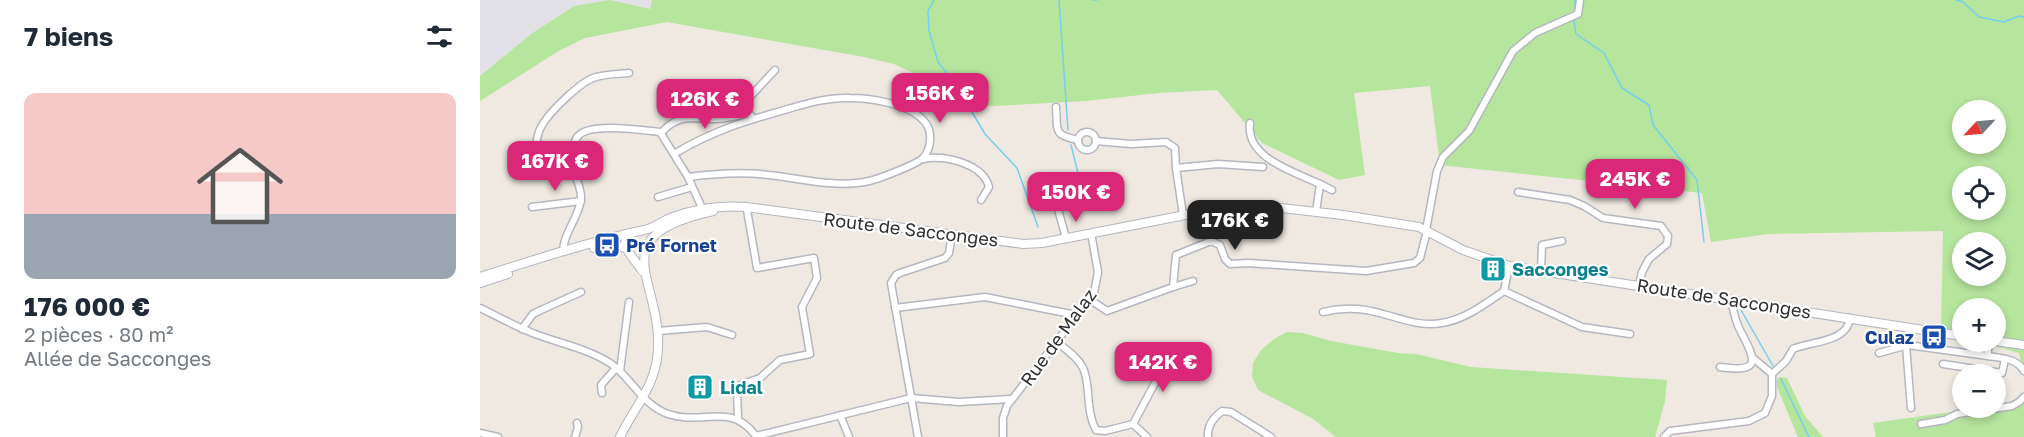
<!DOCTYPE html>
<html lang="fr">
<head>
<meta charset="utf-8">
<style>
	:root { --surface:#fff; --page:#f2f2f3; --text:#1f2937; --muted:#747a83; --accent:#db2777 }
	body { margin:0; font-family:"Golos Text",sans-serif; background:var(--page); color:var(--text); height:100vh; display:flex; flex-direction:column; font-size:22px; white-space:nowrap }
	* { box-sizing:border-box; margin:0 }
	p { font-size:20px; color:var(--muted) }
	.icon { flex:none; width:33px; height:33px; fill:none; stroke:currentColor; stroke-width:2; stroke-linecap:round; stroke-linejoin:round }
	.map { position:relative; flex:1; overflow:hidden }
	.side { display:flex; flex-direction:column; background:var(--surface); width:480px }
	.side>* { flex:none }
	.needle { width:39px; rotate:244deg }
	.controls { position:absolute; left:1472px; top:100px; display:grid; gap:12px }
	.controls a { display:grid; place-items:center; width:54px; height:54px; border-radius:50%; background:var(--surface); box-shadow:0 3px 9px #0003; font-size:30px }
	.price { position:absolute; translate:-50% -51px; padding:0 14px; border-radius:12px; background:var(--accent); color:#fff; font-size:20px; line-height:39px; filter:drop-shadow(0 2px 3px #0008) }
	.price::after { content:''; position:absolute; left:50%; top:36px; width:18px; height:14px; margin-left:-9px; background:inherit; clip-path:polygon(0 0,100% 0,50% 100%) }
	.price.current { background:#222; color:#fff }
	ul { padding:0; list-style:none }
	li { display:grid; align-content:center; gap:12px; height:318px; padding:0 24px }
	li span { display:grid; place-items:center; height:186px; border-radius:12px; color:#555 }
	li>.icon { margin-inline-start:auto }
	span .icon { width:108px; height:108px; fill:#fffc; stroke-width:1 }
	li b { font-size:26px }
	h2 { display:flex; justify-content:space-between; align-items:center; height:72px; padding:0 24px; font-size:26px }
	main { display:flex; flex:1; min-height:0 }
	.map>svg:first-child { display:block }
	.industrial { fill:#e3e1e8 }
	.green { fill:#b6e59e; fill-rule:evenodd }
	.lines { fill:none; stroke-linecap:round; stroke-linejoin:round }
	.stream { stroke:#75cff0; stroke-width:1.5 }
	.minor-casing { stroke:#b4b7c1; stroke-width:9 }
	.tertiary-casing { stroke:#b4b7c1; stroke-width:10 }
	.minor { stroke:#fff; stroke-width:6 }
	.tertiary { stroke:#fff; stroke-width:8 }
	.labels { text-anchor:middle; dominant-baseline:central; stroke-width:4.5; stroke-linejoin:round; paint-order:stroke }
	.street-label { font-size:18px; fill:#2e2e2e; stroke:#fff }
	.transit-label { font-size:18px; font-weight:bold; fill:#164399; stroke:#fff; text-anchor:start }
	.culture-label { font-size:18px; font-weight:bold; fill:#0d838f; stroke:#fff; text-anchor:start }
</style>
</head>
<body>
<main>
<section class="side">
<h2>7 biens<svg class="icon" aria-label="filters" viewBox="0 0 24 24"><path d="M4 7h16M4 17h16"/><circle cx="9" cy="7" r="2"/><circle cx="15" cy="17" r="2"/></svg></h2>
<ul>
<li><span style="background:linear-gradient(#f6c9c9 65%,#9aa5b1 0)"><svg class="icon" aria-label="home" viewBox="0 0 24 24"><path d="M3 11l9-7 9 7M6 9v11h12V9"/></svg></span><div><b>176 000 €</b><p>2 pièces · 80 m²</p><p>Allée de Sacconges</p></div></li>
</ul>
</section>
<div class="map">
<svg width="1544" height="437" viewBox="0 0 1544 437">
	<rect width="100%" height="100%" fill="#efe9e1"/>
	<polygon class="industrial" points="0,0 172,0 170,9 130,0 94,6 51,34 6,71 0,87"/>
	<g class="green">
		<path d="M130,0L170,9L172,0H1544V377L1539,353L1501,342H1515V309H1482V336L1461,328L1463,231L1288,234L1231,242L1222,193L960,165L950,86L874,93L885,175L859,180L782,143L737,90L679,93L606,101L514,106L485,104L442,77L414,64L384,57L187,22L105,38L77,52L0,101V76L51,34L94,6ZM1482,111H1515V144H1482ZM1482,177H1515V210H1482ZM1482,243H1515V276H1482Z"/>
		<polygon points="807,332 823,333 851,341 918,353 936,354 991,367 1187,380 1185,401 1175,437 856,437 833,419 778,390 772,377 773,363 781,350 794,339"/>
		<polygon points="1299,377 1307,378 1325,416 1343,437 1318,437 1297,387 1297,379"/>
		<polygon points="1544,395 1544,437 1396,437 1393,423 1542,402"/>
	</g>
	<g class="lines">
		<g class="stream">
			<polyline points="454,0 448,11 449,31 458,62 476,85 505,134 537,168 558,227"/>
			<polyline points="579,0 588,130"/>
			<polyline points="613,0 617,0"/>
			<polyline points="1476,0 1483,2 1499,17 1524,22 1539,16 1544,17"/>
			<polyline points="1095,11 1095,0"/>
			<polyline points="1094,20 1096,34 1124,53 1142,88 1169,105 1173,125 1217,180 1224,242"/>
			<polyline points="591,145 606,205"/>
			<polyline points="1261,310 1293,366"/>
			<polyline points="1301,379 1329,437"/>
		</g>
		<defs>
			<g id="minor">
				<path d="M576,107C578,130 572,135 598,140"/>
				<polyline points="269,113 266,104 267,100 295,70"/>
				<path d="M770,123C765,158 815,172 840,184L836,212"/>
				<circle cx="607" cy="141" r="9"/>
				<path d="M181,133C199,113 212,119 235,119C247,119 258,116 269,113L273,118"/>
				<polyline points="616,141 651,144 686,142 695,148 696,168"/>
				<path d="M194,154C232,131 265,121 308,109C328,103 349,97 370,98C391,98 429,104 443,120C453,129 452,148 443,158C437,164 399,179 389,181C354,189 316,177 280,174C256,172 232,174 208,177"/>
				<path d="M93,156L59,150L56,145C57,139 58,132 61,127C69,112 101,81 116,77C126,74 138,74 149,73"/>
				<path d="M443,159C464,155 503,163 509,187L501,200"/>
				<polyline points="840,184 852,190"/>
				<polyline points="572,188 586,238"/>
				<polyline points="1038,192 1090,200 1104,206 1123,218 1181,226 1188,236 1187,244 1169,259 1162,272 1159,285"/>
				<polyline points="178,197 212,187"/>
				<polyline points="52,207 101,201"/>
				<polyline points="703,215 696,168 738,164 783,167"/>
				<polyline points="946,230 957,171 963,157 989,131 1033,51 1055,33 1098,14 1100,0"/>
				<path d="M83,252C83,233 99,218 101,199C102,187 93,175 93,163C92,156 93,142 98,136C110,122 162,130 180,132L208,177L222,208"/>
				<polyline points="1061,271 1062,245 1082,241"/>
				<polyline points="693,287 713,281"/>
				<polyline points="1024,291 1102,327 1150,334"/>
				<polyline points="609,299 627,311 693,287 696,255 731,241 740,245 745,259 750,264 768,263 886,271 934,263 940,258 947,231"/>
				<path d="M0,308C19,317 38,328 58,335C82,344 108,349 130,363C152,378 162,405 188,414C223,426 250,401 276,436L431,398L479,402L531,399"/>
				<polyline points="415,308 505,297 596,315"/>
				<path d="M843,312C863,307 884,308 903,314C923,319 941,327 962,323C986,319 1005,304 1024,291L1029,266"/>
				<polyline points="42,329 53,314 59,311 101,292"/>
				<polyline points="178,331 227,327 252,335"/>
				<path d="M576,341C585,349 598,357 603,368C611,384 605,410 616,430L625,431L653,424"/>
				<path d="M1508,343V356C1520,358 1537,358 1544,371"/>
				<polyline points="1426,345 1431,408"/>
				<polyline points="1399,353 1428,345 1508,356"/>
				<polyline points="1463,364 1522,373 1525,359"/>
				<path d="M1240,367C1282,373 1276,360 1261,332C1255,322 1253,310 1251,299"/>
				<polyline points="140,371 149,302"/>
				<path d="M1292,374L1306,361L1313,349C1331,341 1367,343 1370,318"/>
				<polyline points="122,393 121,385 136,368"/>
				<polyline points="360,415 369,437"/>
				<polyline points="258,419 257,391 260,385 280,378 300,360 330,354 322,307 337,278 334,258 277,268 267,210"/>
				<polyline points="653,424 692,351"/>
				<polyline points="653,424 667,437"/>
				<polyline points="1441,424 1465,420 1477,414 1532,406 1539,402 1544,397"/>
				<polyline points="0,433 18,437"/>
				<polyline points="95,437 98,427 97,423"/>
				<polyline points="438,437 411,283 416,275 420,273 465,258 469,253 472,234"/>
				<polyline points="523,437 523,418 527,406 614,293 618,272 611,233"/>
				<path d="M728,437C727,426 734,417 742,411L751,412L791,437"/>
				<polyline points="1184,437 1190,431 1269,421 1285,413 1292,396 1292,374 1273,358"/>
			</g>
			<g id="tertiary">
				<path d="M149,233C138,247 155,258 162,271"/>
				<polyline points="114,248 135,245 145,248"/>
				<path d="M0,277C54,260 109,242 164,230C175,228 183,220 193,217C217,208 240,205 266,207L543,244L562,243L741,208L774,205L863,215L939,227L983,250L1029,266L1482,336"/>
				<polyline points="0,283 28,274"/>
				<polyline points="1515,341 1544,345"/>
				<path d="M140,437C153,409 172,391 177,359C188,283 114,237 233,211"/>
			</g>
		</defs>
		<use href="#minor" class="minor-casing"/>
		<use href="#tertiary" class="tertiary-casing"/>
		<use href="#minor" class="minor"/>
		<use href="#tertiary" class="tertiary"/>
	</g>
	<defs>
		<symbol id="bus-square" viewBox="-11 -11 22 22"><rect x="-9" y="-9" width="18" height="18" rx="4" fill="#1a4fb4" stroke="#fff"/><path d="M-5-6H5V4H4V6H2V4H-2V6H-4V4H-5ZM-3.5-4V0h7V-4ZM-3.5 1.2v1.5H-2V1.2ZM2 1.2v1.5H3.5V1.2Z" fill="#fff"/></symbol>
		<symbol id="building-square" viewBox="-11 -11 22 22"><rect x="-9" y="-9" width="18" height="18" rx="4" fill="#0f9aa8" stroke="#fff"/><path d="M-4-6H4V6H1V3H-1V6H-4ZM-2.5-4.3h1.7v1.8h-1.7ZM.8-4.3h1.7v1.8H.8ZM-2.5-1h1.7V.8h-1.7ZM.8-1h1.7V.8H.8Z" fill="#fff"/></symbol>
	</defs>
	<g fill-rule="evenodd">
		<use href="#bus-square" x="112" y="230" width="30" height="30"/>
		<use href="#building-square" x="998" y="254" width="30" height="30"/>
		<use href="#bus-square" x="1439" y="322" width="30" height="30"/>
		<use href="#building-square" x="205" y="372" width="30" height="30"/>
	</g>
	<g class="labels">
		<g class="street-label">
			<text transform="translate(431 229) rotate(7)">Route de Sacconges</text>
			<text transform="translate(1244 298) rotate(9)">Route de Sacconges</text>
			<text transform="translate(578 337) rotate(-54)">Rue de Malaz</text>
		</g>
		<g class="transit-label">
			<text x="146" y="245">Pré Fornet</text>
			<text x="1434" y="337" text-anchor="end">Culaz</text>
		</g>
		<g class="culture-label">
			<text x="1032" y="269">Sacconges</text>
			<text x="240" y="387">Lidal</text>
		</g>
	</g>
</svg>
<div class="controls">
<a><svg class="needle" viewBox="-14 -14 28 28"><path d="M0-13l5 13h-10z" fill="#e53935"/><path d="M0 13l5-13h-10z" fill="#747a83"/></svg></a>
<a><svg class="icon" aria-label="locate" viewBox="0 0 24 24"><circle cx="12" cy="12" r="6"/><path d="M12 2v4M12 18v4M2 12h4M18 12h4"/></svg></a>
<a><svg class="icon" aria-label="layers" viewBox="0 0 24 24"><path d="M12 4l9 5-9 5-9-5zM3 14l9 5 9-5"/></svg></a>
<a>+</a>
<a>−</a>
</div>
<b class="price" style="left:460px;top:124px">156K €</b>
<b class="price" style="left:225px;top:130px">126K €</b>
<b class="price" style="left:75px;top:192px">167K €</b>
<b class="price" style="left:1155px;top:210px">245K €</b>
<b class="price" style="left:596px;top:223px">150K €</b>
<b class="price current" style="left:755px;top:251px">176K €</b>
<b class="price" style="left:683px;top:393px">142K €</b>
</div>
</main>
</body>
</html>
